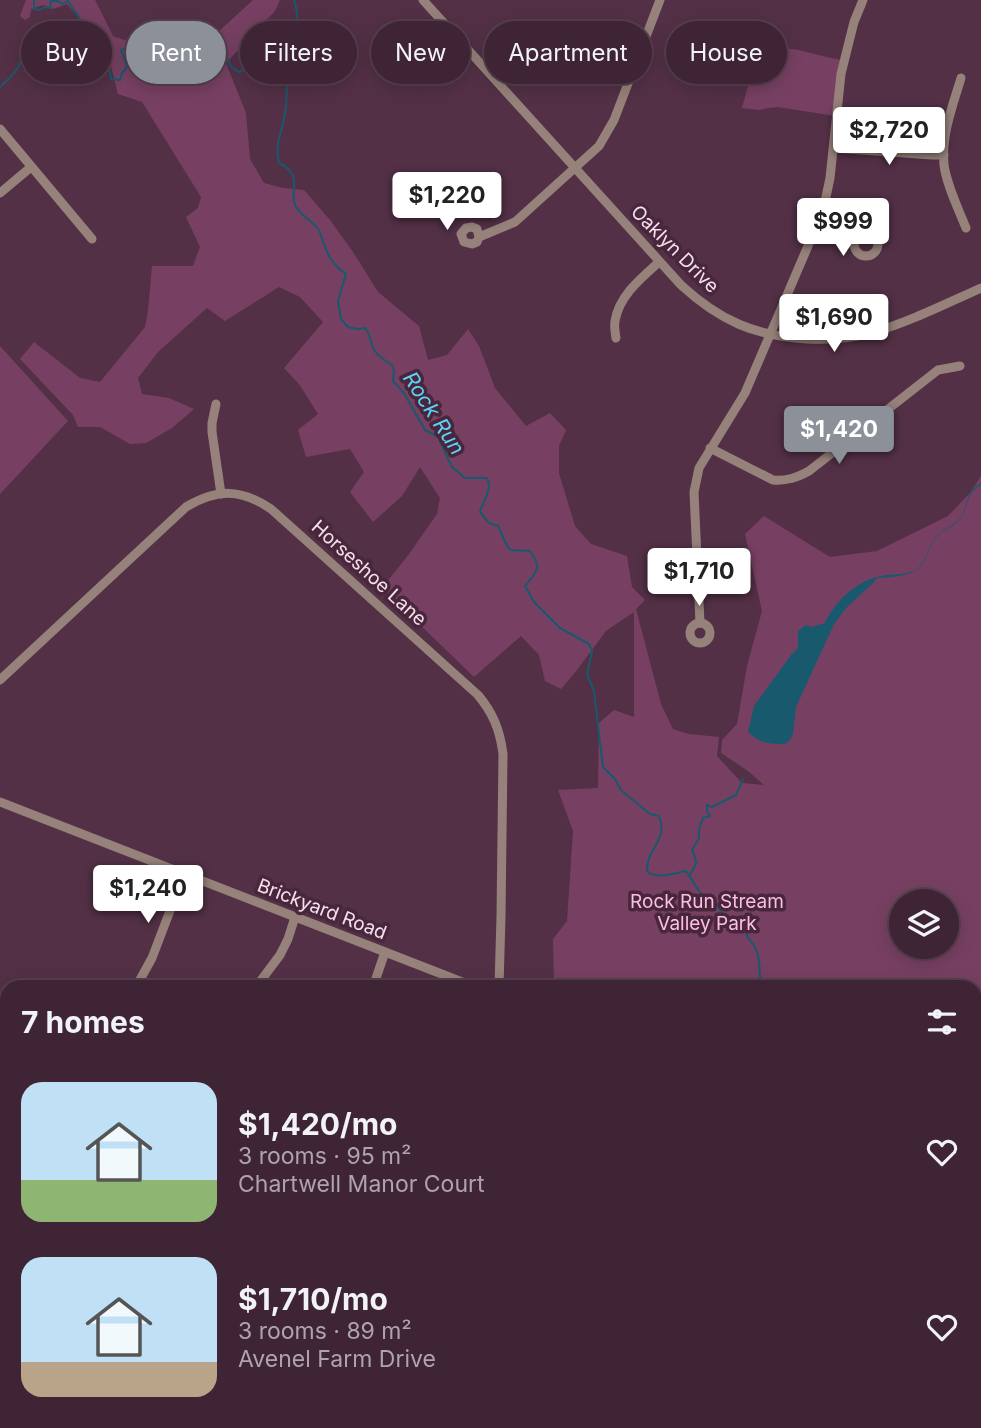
<!DOCTYPE html>
<html lang="en">
<head>
<meta charset="utf-8">
<style>
	:root { --surface:#3e2434; --page:#452c3c; --text:#f1f3f6; --muted:#ada4ac; --line:#57414f; --accent:#8c9099 }
	body { margin:0; font-family:Inter,sans-serif; background:var(--page); color:var(--text); height:100vh; display:flex; flex-direction:column; font-size:26px; white-space:nowrap }
	* { box-sizing:border-box; margin:0 }
	p { font-size:23px; color:var(--muted) }
	.icon { flex:none; width:38px; height:38px; fill:none; stroke:currentColor; stroke-width:2; stroke-linecap:round; stroke-linejoin:round }
	.map { position:relative; flex:1; overflow:hidden }
	.details { position:absolute; left:0px; top:980px; width:982px; height:448px; display:flex; flex-direction:column; background:var(--surface); border-radius:21px 21px 0 0; box-shadow:0 4px 18px #0003,0 0 0 2px var(--line) }
	.details>* { flex:none }
	.top-card { position:absolute; left:21px; top:21px; width:940px; height:63px; display:flex; gap:14px }
	.buttons { position:absolute; left:889px; top:889px; display:grid; gap:14px }
	.buttons a { display:grid; place-items:center; width:70px; height:70px; border-radius:50%; background:var(--surface); box-shadow:0 4px 18px #0003,0 0 0 2px var(--line); font-size:35px }
	.price { position:absolute; translate:-50% -60px; padding:0 16px; border-radius:7px; background:#fff; color:#222; font-size:23px; line-height:46px; filter:drop-shadow(0 2px 4px #0008) }
	.price::after { content:''; position:absolute; left:50%; top:42px; width:21px; height:16px; margin-left:-10px; background:inherit; clip-path:polygon(0 0,100% 0,50% 100%) }
	.price.current { background:var(--accent); color:#fff }
	ul { padding:0; list-style:none }
	li { display:flex; align-items:center; gap:21px; height:175px; padding:0 21px }
	li span { display:grid; place-items:center; flex:none; width:196px; height:140px; border-radius:21px; color:#555 }
	li>.icon { margin-inline-start:auto }
	span .icon { width:84px; height:84px; fill:#fffc; stroke-width:1 }
	li b { font-size:30px }
	h2 { display:flex; justify-content:space-between; align-items:center; height:84px; padding:0 21px; font-size:30px }
	.tag { padding:0 24px; border-radius:32px; background:var(--surface); box-shadow:0 4px 18px #0003,0 0 0 2px var(--line); font-size:24px; line-height:63px }
	.tag.current { background:var(--accent); color:#fff }
	.map>svg:first-child { display:block }
	.green { fill:#774062; fill-rule:evenodd }
	.water { fill:#18596d }
	.lines { fill:none; stroke-linecap:round; stroke-linejoin:round }
	.stream { stroke:#18596d; stroke-width:2 }
	.minor { stroke:#96827a; stroke-width:9 }
	.labels { text-anchor:middle; dominant-baseline:central; stroke-width:7; stroke-linejoin:round; paint-order:stroke }
	.street-label { font-size:19px; fill:#f6dfec; stroke:#48263b }
	.park-label { font-size:19px; fill:#febee4; stroke:#48263b }
	.water-label { font-size:21px; font-style:italic; fill:#5cd2f8; stroke:#48263b }
</style>
</head>
<body>
<div class="map">
<svg width="981" height="1428" viewBox="0 0 981 1428">
	<rect width="100%" height="100%" fill="#533046"/>
	<g class="green">
		<path d="M26,0H95L113,36L145,47L183,33H217L253,0H280L275,11L226,63L246,113L250,159L264,183L283,188L304,190L330,220L353,252L378,292L419,326L428,360L447,355L468,329L479,346L495,388L526,426L550,413L566,430L559,446V473L575,526L591,544L627,556L632,587L645,600L636,609L661,704L673,729L689,734L719,737L717,756L742,783L764,785L748,771L721,753L722,740L737,724L747,666L762,611L745,534L764,516L830,557L877,551L948,516L970,493L981,476V1428H644L637,1421H975V987H554L553,939L567,921L573,831L558,790L598,788L599,723L614,710L634,717V612L606,631L577,670L561,689L545,681L539,655L521,636L474,677L382,588L409,554L437,514L440,498L420,467L402,496L373,522L350,492L364,472L350,449L306,457L298,430L318,414L299,384L284,368L323,322L300,297L279,287L225,321L207,308L158,352L138,378L142,394L169,398L194,409L172,428L146,443L130,444L100,427H78L73,415L20,359L34,342L80,378L100,382L145,327L148,311L152,266H193L200,247L186,217L198,208L201,197L142,102L118,94L110,62L102,43L87,35C85,22 76,14 67,4L53,9L43,5L31,9L30,17L25,20L20,16ZM901,901H947V947H901Z"/>
		<path d="M784,48C805,50 823,57 842,60L835,116L778,107L768,108L760,110L742,108L755,60C763,49 772,49 784,48Z"/>
		<polygon points="0,346 68,421 0,494"/>
	</g>
	<path class="water" d="M981,483V485C967,492 969,505 961,517C955,527 943,529 936,538C930,546 928,555 923,563C914,577 892,577 877,578L873,583L847,607L834,624L796,707L793,734L790,740L785,744C768,744 762,744 748,732L754,706L791,655L798,648V631L806,625L812,627L825,623C836,599 859,579 886,575C897,574 909,575 918,568C926,561 928,548 934,540C940,530 952,527 959,519C969,506 965,491 981,483Z"/>
	<g class="lines">
		<g class="stream">
			<path d="M34,0V9L39,10L45,7L50,8L51,1H57L63,4L68,1L79,17L82,27L88,25L94,39L100,38L105,41L109,51L106,64L110,72L111,79L120,80L122,73L127,67L121,50L128,48L137,56L155,62L167,68L179,55L180,47L226,56L231,67L239,72L251,66C258,69 263,74 270,77C274,78 280,77 285,78"/>
			<path d="M294,0C298,11 299,21 293,32C291,35 288,38 287,42C285,48 289,57 288,64C286,82 288,101 284,119C280,139 275,141 279,163C304,175 289,190 295,205C300,215 311,220 318,229C321,233 322,239 324,244C328,257 335,267 346,274L338,301L341,319L348,327L357,329L365,328C371,335 370,342 374,350C379,357 385,361 392,365L394,371L393,381L404,393L425,430L438,437L452,467L465,478H487C493,490 483,500 480,512L489,523L498,526L507,546L511,550L530,551C543,568 536,572 525,586L534,602L560,628L589,644L592,651L587,674L594,691L603,767L615,779L621,790L650,814L659,816C669,840 646,849 647,871C656,880 674,873 686,871L701,894L713,899L723,915L728,918L748,916L751,920V927L746,934C749,940 754,944 756,949C761,961 759,975 761,987"/>
			<path d="M0,87C8,80 18,71 21,61C23,55 21,49 25,44C30,38 54,31 61,34V38H63L67,37C76,40 81,41 91,38"/>
			<path d="M690,875C697,863 698,863 692,850L699,838V829L703,818L710,816L707,811V805L712,807L736,795L743,779"/>
			<polyline points="726,1421 741,1423 747,1421"/>
			<polyline points="768,1421 772,1428"/>
		</g>
		<g class="minor">
			<path d="M423,0L681,285C719,320 754,336 807,339C829,340 849,339 871,333C909,322 945,304 981,288"/>
			<path d="M961,78C953,105 941,135 944,165C947,186 958,208 966,228"/>
			<polyline points="0,129 92,239"/>
			<polyline points="834,148 932,155 944,155"/>
			<polyline points="0,193 31,167"/>
			<polyline points="816,228 854,242"/>
			<circle cx="866" cy="244" r="12"/>
			<polyline points="479,237 477,229 472,227 466,228 461,234 464,242 472,244 477,242 479,237 515,222 599,146 614,120 660,0"/>
			<path d="M616,338C615,332 614,326 615,321C619,296 641,278 659,262"/>
			<polyline points="216,404 212,423 212,432 221,494"/>
			<path d="M710,448L773,480C787,481 796,478 809,471L938,370L960,366"/>
			<circle cx="700" cy="633" r="10"/>
			<polyline points="700,623 694,492 699,468 745,393 823,211 830,178 841,74 854,22 863,0"/>
			<path d="M0,680L186,507C217,489 240,488 271,509L478,695C493,713 500,730 503,754L501,916L499,987"/>
			<polyline points="0,802 475,987"/>
			<polyline points="136,987 152,958 184,874"/>
			<polyline points="256,987 280,955 288,939 295,917"/>
			<polyline points="373,987 385,952"/>
			<polyline points="0,1012 7,1016"/>
			<polyline points="7,1243 3,1262 7,1291"/>
			<polyline points="0,1323 7,1321"/>
			<polyline points="66,1421 70,1428"/>
			<polyline points="294,1421 298,1428"/>
			<polyline points="236,1428 242,1421"/>
			<polyline points="397,1428 399,1421"/>
			<polyline points="504,1428 506,1421"/>
		</g>
	</g>
	<g class="labels">
		<g class="street-label">
			<text transform="translate(675 249) rotate(45)">Oaklyn Drive</text>
			<text transform="translate(369 573) rotate(42)">Horseshoe Lane</text>
			<text transform="translate(322 909) rotate(21)">Brickyard Road</text>
		</g>
		<g class="park-label">
			<text x="707" y="901">Rock Run Stream<tspan x="707" dy="22">Valley Park</tspan></text>
		</g>
		<g class="water-label">
			<text transform="translate(434 413) rotate(57)">Rock Run</text>
		</g>
	</g>
</svg>
<div class="buttons">
<a><svg class="icon" aria-label="layers" viewBox="0 0 24 24"><path d="M12 4l9 5-9 5-9-5zM3 14l9 5 9-5"/></svg></a>
</div>
<b class="price" style="left:889px;top:167px">$2,720</b>
<b class="price" style="left:447px;top:232px">$1,220</b>
<b class="price" style="left:843px;top:258px">$999</b>
<b class="price" style="left:834px;top:354px">$1,690</b>
<b class="price current" style="left:839px;top:466px">$1,420</b>
<b class="price" style="left:699px;top:608px">$1,710</b>
<b class="price" style="left:148px;top:925px">$1,240</b>
<div class="top-card">
<a class="tag">Buy</a>
<a class="tag current">Rent</a>
<a class="tag">Filters</a>
<a class="tag">New</a>
<a class="tag">Apartment</a>
<a class="tag">House</a>
</div>
<section class="details">
<h2>7 homes<svg class="icon" aria-label="filters" viewBox="0 0 24 24"><path d="M4 7h16M4 17h16"/><circle cx="9" cy="7" r="2"/><circle cx="15" cy="17" r="2"/></svg></h2>
<ul>
<li><span style="background:linear-gradient(#bfe0f5 70%,#8fb573 0)"><svg class="icon" aria-label="home" viewBox="0 0 24 24"><path d="M3 11l9-7 9 7M6 9v11h12V9"/></svg></span><div><b>$1,420/mo</b><p>3 rooms · 95 m²</p><p>Chartwell Manor Court</p></div><svg class="icon" aria-label="heart" viewBox="0 0 24 24"><path d="M12 20l-8-8c-3-5 5-10 8-4 3-6 11-1 8 4z"/></svg></li>
<li><span style="background:linear-gradient(#bfe0f5 75%,#b9a48a 0)"><svg class="icon" aria-label="home" viewBox="0 0 24 24"><path d="M3 11l9-7 9 7M6 9v11h12V9"/></svg></span><div><b>$1,710/mo</b><p>3 rooms · 89 m²</p><p>Avenel Farm Drive</p></div><svg class="icon" aria-label="heart" viewBox="0 0 24 24"><path d="M12 20l-8-8c-3-5 5-10 8-4 3-6 11-1 8 4z"/></svg></li>
</ul>
</section>
</div>
</body>
</html>
